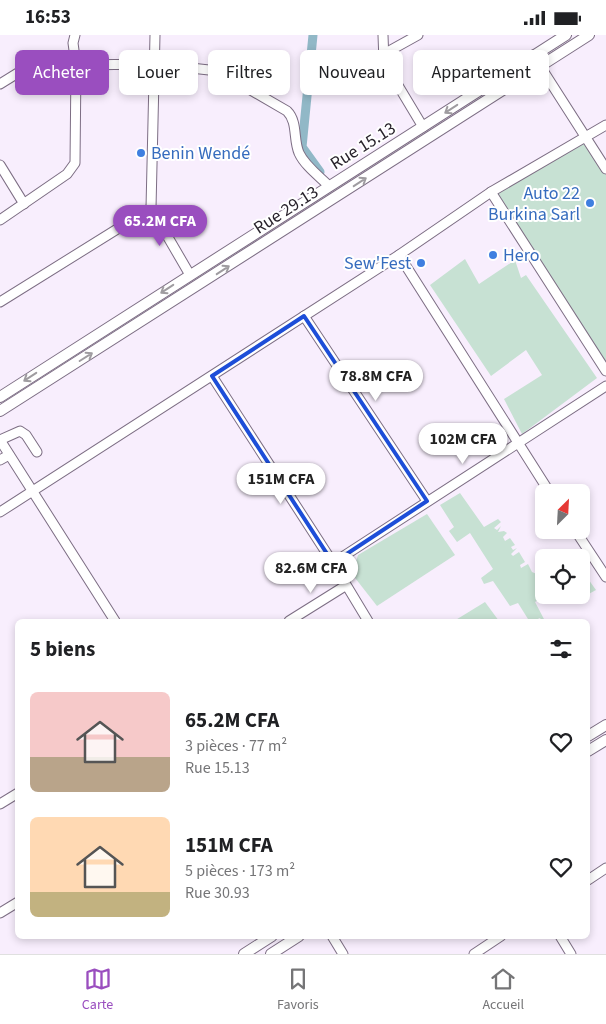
<!DOCTYPE html>
<html lang="fr">
<head>
<meta charset="utf-8">
<style>
	:root { --surface:#fff; --page:#f2f2f2; --text:#202124; --muted:#757577; --line:#e0e0e0; --accent:#9a4ebf }
	body { margin:0; font-family:"Source Sans 3",sans-serif; background:var(--page); color:var(--text); height:100vh; display:flex; flex-direction:column; font-size:19px; white-space:nowrap }
	* { box-sizing:border-box; margin:0 }
	p { font-size:16px; color:var(--muted) }
	.icon { flex:none; width:28px; height:28px; fill:none; stroke:currentColor; stroke-width:2; stroke-linecap:round; stroke-linejoin:round }
	.map { position:relative; flex:1; overflow:hidden }
	.sheet { position:absolute; left:15px; top:584px; width:575px; height:320px; display:flex; flex-direction:column; background:var(--surface); border-radius:8px; box-shadow:0 2px 8px #0003 }
	.sheet>* { flex:none }
	.guide { position:absolute; left:15px; top:15px; width:576px; height:45px; display:flex; gap:10px }
	.needle { width:32px; rotate:24deg }
	.fabs { position:absolute; left:535px; top:449px; display:grid; gap:10px }
	.fabs a { display:grid; place-items:center; width:55px; height:55px; border-radius:8px; background:var(--surface); box-shadow:0 2px 8px #0003; font-size:25px }
	.price { position:absolute; translate:-50% -42px; padding:0 11px; border-radius:18px; background:#fff; color:#222; font-size:16px; line-height:32px; filter:drop-shadow(0 1px 2px #0008) }
	.price::after { content:''; position:absolute; left:50%; top:30px; width:15px; height:11px; margin-left:-8px; background:inherit; clip-path:polygon(0 0,100% 0,50% 100%) }
	.price.current { background:var(--accent); color:#fff }
	ul { padding:0; list-style:none }
	li { display:flex; align-items:center; gap:15px; height:125px; padding:0 15px }
	li span { display:grid; place-items:center; flex:none; width:140px; height:100px; border-radius:8px; color:#555 }
	li>.icon { margin-inline-start:auto }
	span .icon { width:60px; height:60px; fill:#fffc; stroke-width:1 }
	li b { font-size:21px }
	h2 { display:flex; justify-content:space-between; align-items:center; height:60px; padding:0 15px; font-size:21px }
	.tag { padding:0 18px; border-radius:8px; background:var(--surface); box-shadow:0 2px 8px #0003; font-size:18px; line-height:45px }
	.tag.current { background:var(--accent); color:#fff }
	.status { display:flex; justify-content:space-between; align-items:center; height:35px; padding:0 25px; background:var(--surface); direction:ltr }
	.status svg { height:14px; fill:currentColor }
	.menu { display:flex; justify-content:space-around; align-items:center; height:70px; border-top:1px solid var(--line); background:var(--surface); font-size:14px; color:var(--muted) }
	.menu a { display:grid; justify-items:center; gap:2px }
	.menu .current { color:var(--accent) }
	.map>svg:first-child { display:block }
	.green { fill:#c7e1d3 }
	.lines { fill:none; stroke-linecap:round; stroke-linejoin:round }
	.canal { stroke:#91b8c7; stroke-width:9 }
	.minor-casing { stroke:#7d6e84; stroke-width:11 }
	.major-casing { stroke:#7d6e84; stroke-width:12 }
	.minor { stroke:#fff; stroke-width:9 }
	.major { stroke:#fff; stroke-width:10 }
	.oneway { stroke:#9f9ca0 }
	.marked { fill:none; stroke:#1d4ed8; stroke-width:4; stroke-linejoin:round }
	.shop-dot { fill:#3f7fe0; stroke:#fff; stroke-width:2 }
	.labels { text-anchor:middle; dominant-baseline:central; stroke-width:4; stroke-linejoin:round; paint-order:stroke }
	.street-label { font-size:18px; fill:#29232c; stroke:#fff }
	.shop-label { font-size:18px; fill:#366cbe; stroke:#fff; text-anchor:start }
</style>
</head>
<body>
<div class="status"><b>16:53</b><svg viewBox="0 0 49 12"><path d="M0 12V9h3v3zM5 12V6h3v6zM10 12V3h3v9zM15 12V0h3v12zM26 1h20v11H26zM47 4h2v5h-2z"/></svg></div>
<div class="map">
<svg width="606" height="919" viewBox="0 0 606 919">
	<rect width="100%" height="100%" fill="#f8eefd"/>
	<g class="green">
		<polygon points="585,107 606,140 606,335 492,159"/>
		<polygon points="465,224 479,249 515,225 521,243 526,240 597,343 522,399 504,364 542,340 526,315 491,341 430,250"/>
		<polygon points="460,458 484,492 498,484 501,487 494,493 497,495 501,491 498,497 504,496 507,498 503,502 505,506 510,503 515,510 511,512 513,515 517,513 511,519 513,521 519,517 525,527 520,530 521,533 528,529 532,537 539,540 544,537 544,560 546,560 535,567 545,586 542,586 540,583 533,586 528,584 518,568 510,571 493,546 484,549 481,543 493,534 470,498 457,507 449,496 454,492 440,470"/>
		<polygon points="427,479 455,520 377,571 352,539 358,520"/>
		<polygon points="581,534 596,555 583,562 581,560"/>
		<polygon points="485,567 499,586 454,586"/>
	</g>
	<g class="lines">
		<polyline class="canal" points="313,0 302,112 320,137"/>
		<defs>
			<g id="minor">
				<polyline points="383,0 384,27 423,92"/>
				<polyline points="382,20 418,0"/>
				<polyline points="533,20 606,134"/>
				<path d="M0,49L42,23L56,21L76,30L155,29L218,36L287,76C298,87 293,104 299,118C305,131 319,141 329,151"/>
				<polyline points="0,130 24,169"/>
				<polyline points="491,157 606,336"/>
				<polyline points="151,173 155,0"/>
				<polyline points="151,173 190,240"/>
				<polyline points="0,185 67,139 75,128 76,30 73,8 75,0"/>
				<polyline points="399,220 550,458"/>
				<polyline points="0,267 151,173"/>
				<polyline points="304,281 427,466"/>
				<polyline points="212,341 333,528 368,586"/>
				<polyline points="0,405 115,586"/>
				<polyline points="0,405 20,396 26,400 37,417"/>
				<polyline points="0,425 9,420"/>
				<polyline points="0,477 399,220 491,157 606,90"/>
				<polyline points="575,495 606,542"/>
				<polyline points="333,528 606,351"/>
				<polyline points="289,586 345,551"/>
				<polyline points="0,769 18,758"/>
				<polyline points="588,845 606,833"/>
				<polyline points="0,878 18,867"/>
				<polyline points="332,901 343,919"/>
				<polyline points="560,901 571,919"/>
				<polyline points="474,919 501,901"/>
			</g>
			<g id="major">
				<polyline points="0,362 566,0"/>
				<polyline points="0,376 589,0"/>
				<polyline points="588,701 606,690"/>
				<polyline points="588,716 606,705"/>
				<polyline points="244,919 272,901"/>
				<polyline points="271,919 299,901"/>
			</g>
		</defs>
		<use href="#minor" class="minor-casing"/>
		<use href="#major" class="major-casing"/>
		<use href="#minor" class="minor"/>
		<use href="#major" class="major"/>
	</g>
	<defs><path id="oneway-shaft" d="M-6 0H5M1.5-3L5.5 0L1.5 3" fill="none" stroke-width="1.6" stroke-linecap="round" stroke-linejoin="round" transform="scale(1.25)"/></defs>
	<g class="oneway">
		<use href="#oneway-shaft" transform="translate(451 74) rotate(147)"/>
		<use href="#oneway-shaft" transform="translate(360 147) rotate(-33)"/>
		<use href="#oneway-shaft" transform="translate(223 235) rotate(-33)"/>
		<use href="#oneway-shaft" transform="translate(167 254) rotate(147)"/>
		<use href="#oneway-shaft" transform="translate(86 322) rotate(-32)"/>
		<use href="#oneway-shaft" transform="translate(30 342) rotate(147)"/>
	</g>
	<path class="marked" d="M304,281L427,466L333,528L212,341Z"/>
	<g class="shop-dot">
		<circle cx="141" cy="118" r="5"/>
		<circle cx="590" cy="168" r="5"/>
		<circle cx="493" cy="220" r="5"/>
		<circle cx="421" cy="228" r="5"/>
	</g>
	<g class="labels">
		<g class="street-label">
			<text transform="translate(363 111) rotate(-32)">Rue 15.13</text>
			<text transform="translate(286 175) rotate(-33)">Rue 29.13</text>
		</g>
		<g class="shop-label">
			<text x="151" y="118">Benin Wendé</text>
			<text x="580" y="158" text-anchor="end">Auto 22<tspan x="580" dy="21">Burkina Sarl</tspan></text>
			<text x="503" y="220">Hero</text>
			<text x="411" y="228" text-anchor="end">Sew'Fest</text>
		</g>
	</g>
</svg>
<div class="fabs">
<a><svg class="needle" viewBox="-14 -14 28 28"><path d="M0-13l5 13h-10z" fill="#e53935"/><path d="M0 13l5-13h-10z" fill="#757577"/></svg></a>
<a><svg class="icon" aria-label="locate" viewBox="0 0 24 24"><circle cx="12" cy="12" r="6"/><path d="M12 2v4M12 18v4M2 12h4M18 12h4"/></svg></a>
</div>
<b class="price current" style="left:160px;top:212px">65.2M CFA</b>
<b class="price" style="left:376px;top:367px">78.8M CFA</b>
<b class="price" style="left:463px;top:430px">102M CFA</b>
<b class="price" style="left:281px;top:470px">151M CFA</b>
<b class="price" style="left:311px;top:559px">82.6M CFA</b>
<div class="guide">
<a class="tag current">Acheter</a>
<a class="tag">Louer</a>
<a class="tag">Filtres</a>
<a class="tag">Nouveau</a>
<a class="tag">Appartement</a>
</div>
<section class="sheet">
<h2>5 biens<svg class="icon" aria-label="filters" viewBox="0 0 24 24"><path d="M4 7h16M4 17h16"/><circle cx="9" cy="7" r="2"/><circle cx="15" cy="17" r="2"/></svg></h2>
<ul>
<li><span style="background:linear-gradient(#f6c9c9 65%,#b9a48a 0)"><svg class="icon" aria-label="home" viewBox="0 0 24 24"><path d="M3 11l9-7 9 7M6 9v11h12V9"/></svg></span><div><b>65.2M CFA</b><p>3 pièces · 77 m²</p><p>Rue 15.13</p></div><svg class="icon" aria-label="heart" viewBox="0 0 24 24"><path d="M12 20l-8-8c-3-5 5-10 8-4 3-6 11-1 8 4z"/></svg></li>
<li><span style="background:linear-gradient(#ffd9b3 75%,#c2b280 0)"><svg class="icon" aria-label="home" viewBox="0 0 24 24"><path d="M3 11l9-7 9 7M6 9v11h12V9"/></svg></span><div><b>151M CFA</b><p>5 pièces · 173 m²</p><p>Rue 30.93</p></div><svg class="icon" aria-label="heart" viewBox="0 0 24 24"><path d="M12 20l-8-8c-3-5 5-10 8-4 3-6 11-1 8 4z"/></svg></li>
</ul>
</section>
</div>
<nav class="menu">
<a class="current"><svg class="icon" aria-label="map" viewBox="0 0 24 24"><path d="M3 6l6-2 6 2 6-2v14l-6 2-6-2-6 2zM9 4v14M15 6v14"/></svg>Carte</a>
<a><svg class="icon" aria-label="saved" viewBox="0 0 24 24"><path d="M7 4h10v16l-5-4-5 4z"/></svg>Favoris</a>
<a><svg class="icon" aria-label="home" viewBox="0 0 24 24"><path d="M3 11l9-7 9 7M6 9v11h12V9"/></svg>Accueil</a>
</nav>
</body>
</html>
